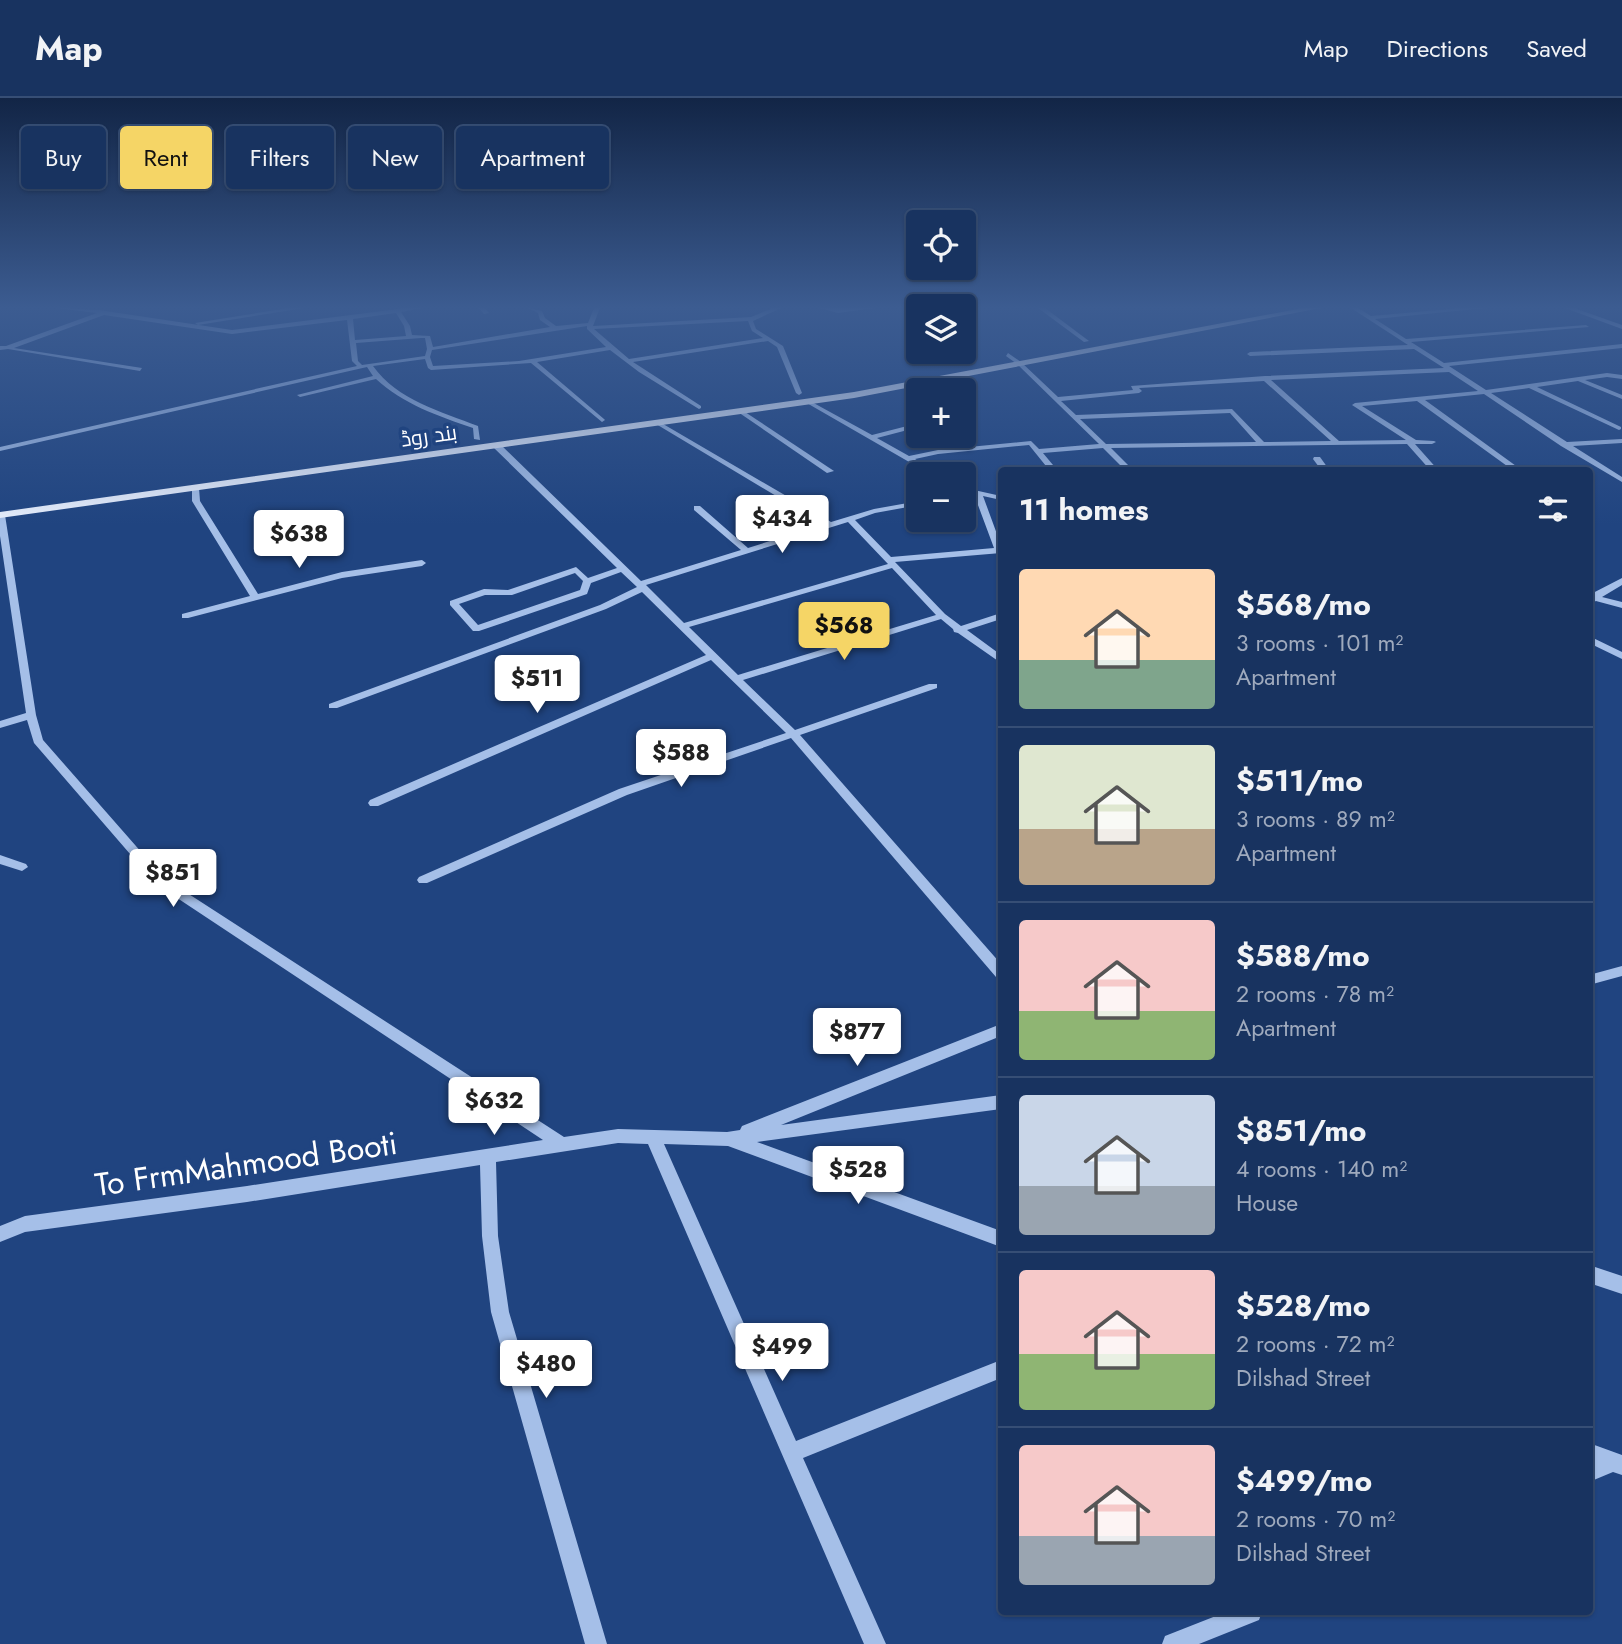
<!DOCTYPE html>
<html lang="en">
<head>
<meta charset="utf-8">
<style>
	:root { --surface:#183360; --page:#213b66; --text:#f1f3f6; --muted:#9faabd; --line:#364e75; --accent:#f5d566 }
	body { margin:0; font-family:Jost,Cairo,sans-serif; background:var(--page); color:var(--text); height:100vh; display:flex; flex-direction:column; font-size:26px; white-space:nowrap }
	* { box-sizing:border-box; margin:0 }
	p { font-size:23px; color:var(--muted) }
	.icon { flex:none; width:38px; height:38px; fill:none; stroke:currentColor; stroke-width:2; stroke-linecap:round; stroke-linejoin:round }
	.map { position:relative; flex:1; overflow:hidden }
	.sheet { position:absolute; left:998px; top:369px; width:595px; height:1148px; display:flex; flex-direction:column; background:var(--surface); border-radius:7px; box-shadow:0 2px 5px #0004,0 0 0 2px var(--line) }
	.sheet>* { flex:none }
	.top-card { position:absolute; left:21px; top:28px; width:665px; height:63px; display:flex; gap:14px }
	.controls { position:absolute; left:906px; top:112px; display:grid; gap:14px }
	.controls a { display:grid; place-items:center; width:70px; height:70px; border-radius:7px; background:var(--surface); box-shadow:0 2px 5px #0004,0 0 0 2px var(--line); font-size:35px }
	.price { position:absolute; translate:-50% -60px; padding:0 16px; border-radius:7px; background:#fff; color:#222; font-size:23px; line-height:46px; filter:drop-shadow(0 2px 4px #0008) }
	.price::after { content:''; position:absolute; left:50%; top:42px; width:21px; height:16px; margin-left:-10px; background:inherit; clip-path:polygon(0 0,100% 0,50% 100%) }
	.price.current { background:var(--accent); color:#111 }
	ul { padding:0; list-style:none }
	li { display:flex; align-items:center; gap:21px; height:175px; padding:0 21px }
	li+li { border-top:2px solid var(--line) }
	li span { display:grid; place-items:center; flex:none; width:196px; height:140px; border-radius:7px; color:#555 }
	li>.icon { margin-inline-start:auto }
	span .icon { width:84px; height:84px; fill:#fffc; stroke-width:1 }
	li b { font-size:30px }
	h2 { display:flex; justify-content:space-between; align-items:center; height:84px; padding:0 21px; font-size:30px }
	.chip { padding:0 24px; border-radius:7px; background:var(--surface); box-shadow:0 2px 5px #0004,0 0 0 2px var(--line); font-size:24px; line-height:63px }
	.chip.current { background:var(--accent); color:#111 }
	header { display:flex; align-items:center; gap:42px; box-sizing:border-box; height:98px; padding:0 35px; background:var(--surface); border-bottom:2px solid var(--line) }
	header strong { font-size:33px }
	nav { display:flex; gap:38px; margin-inline-start:auto; font-size:24px }
	.map>svg:first-child { display:block }
	.lines { fill:none; stroke-linecap:round; stroke-linejoin:round }
	.minor { fill:#a5bfe8; fill-rule:evenodd }
	.major { fill:#e8effd; fill-rule:evenodd }
	.labels { text-anchor:middle; dominant-baseline:central; stroke-width:7; stroke-linejoin:round; paint-order:stroke }
	.far-street-label { font-size:21px; fill:#fff; stroke:#204480 }
	.near-street-label { font-size:32px; fill:#fff; stroke:#204480 }
</style>
</head>
<body>
<header>
<strong>Map</strong>
<nav><a>Map</a><a>Directions</a><a>Saved</a></nav>
</header>
<div class="map">
<svg width="1622" height="1546" viewBox="0 0 1622 1546">
	<rect width="100%" height="100%" fill="#204480"/>
	<g class="lines">
		<g class="minor">
			<path d="M56,210L99,212L232,232L406,210H422L401,214L410,228L412,237L430,238L433,249L550,229L540,222L538,215L528,210L542,213L545,220L556,228L588,225L594,210H600L593,228L751,219L773,210H781L753,223L756,231L783,248L802,295L799,297L796,295L777,249L768,243L633,264L701,308V310L699,311L639,274L610,252L537,264L604,321L605,322L602,324L531,265L431,272L428,270L425,261L373,268C397,302 442,314 478,328L480,342L474,341L473,330C438,318 403,306 376,281L300,299L297,297L373,278L367,269L0,353V349L357,268L352,263L347,222L232,236L104,217L14,250L142,270L140,273L8,251L0,252V248H6L97,215ZM396,215L404,228L406,238L355,242L353,221ZM748,223L752,233L763,240L629,261L594,231ZM587,228V231L606,249L519,263L433,268L430,259L432,252ZM421,240H425L427,251L425,258L362,267L358,263L356,245Z"/>
			<polygon points="288,210 304,210 198,227 195,225"/>
			<polygon points="479,210 485,210 489,215 484,216"/>
			<polygon points="819,210 874,210 838,215"/>
			<polygon points="1038,210 1045,210 1089,243 1084,244"/>
			<path d="M1351,210H1358L1371,218L1461,210H1486L1375,221L1406,241L1586,227L1589,229L1411,244L1444,265L1622,246V250L1449,268L1486,292L1607,275L1622,277V281L1607,279L1585,282L1622,297V301L1578,283L1537,289L1621,329V331L1619,332L1529,290L1491,295L1567,344L1622,341V345L1573,348L1622,379V384L1561,348L1484,296L1425,302L1523,373H1514L1417,303L1362,308L1416,342L1434,343L1436,344L1432,346H1415L1439,373H1431L1407,346L1111,350L1134,373H1126L1103,350L1043,355L1058,373H1050L1029,347L938,356L915,361L939,376H930L805,304L810,303L872,337L919,325V329L877,340L909,358L938,352L1031,343L1039,351L1099,346L1017,266L1006,258L1008,255L1021,264L1058,299L1133,292L1131,288L1265,278L1444,270L1414,251L1250,258L1247,256L1250,254L1408,247ZM1449,274L1478,293L1355,305L1352,307L1406,342L1339,343L1271,282ZM1264,283L1331,343L1264,344L1232,311L1076,317L1061,303L1139,295L1142,293L1139,290ZM1230,315L1256,344L1106,346L1080,321Z"/>
			<polygon points="1565,210 1574,210 1622,227 1622,231"/>
			<polygon points="740,311 742,312 834,373 827,375 738,314 737,313"/>
			<polygon points="969,312 974,313 964,317 964,313"/>
			<path d="M658,323L831,424L874,411L919,403V407L875,415L855,422L891,459L994,450L975,399L964,400V396L971,395L974,392L1001,398V402L983,398L1001,447V455L895,464L945,516L961,528L1001,515V521L967,532L1001,557V565L958,535L954,534L953,531L941,521L743,582L795,632L929,586H937V590L800,637L1001,866V880L996,879L791,640L627,697L427,785H419L417,782L419,779L619,691L786,635L711,562L378,708H370L368,705L370,702L706,557L642,494L606,511L337,610H329V606L600,507L637,489L621,474L591,485L587,496L479,533H473L450,507V503L484,491L508,492L576,469L588,480L617,470L494,350V346H500L641,483L741,452L694,412V408H700L748,450L823,426L656,326V324ZM848,424L888,466L684,525L646,487ZM892,470L936,517L738,577L689,529ZM575,475L583,483L580,492L478,527L459,506L485,497H512Z"/>
			<polygon points="1314,359 1320,359 1330,373 1322,373 1313,361"/>
			<polygon points="192,388 199,390 200,403 258,496 342,474 422,462 426,465 422,468 342,480 188,520 182,520 182,516 250,498 192,403"/>
			<polygon points="0,415 5,417 36,617 43,642 164,780 564,1039 618,1031 727,1034 740,1032 742,1028 1001,926 1001,938 781,1027 1001,997 1001,1011 757,1044 1001,1133 1001,1149 728,1048 664,1046 796,1343 1001,1262 1001,1280 803,1360 886,1546 864,1546 648,1046 618,1045 496,1064 498,1138 509,1214 607,1546 585,1546 491,1214 482,1138 480,1067 247,1104 25,1134 0,1144 0,1128 25,1118 247,1088 543,1042 156,786 34,645 27,622 0,630 0,623 26,615 0,438"/>
			<polygon points="1622,480 1622,487 1602,499 1622,504 1622,510 1596,503 1589,506 1589,497"/>
			<polygon points="1589,538 1622,554 1622,561 1589,545"/>
			<polygon points="0,757 26,766 28,769 22,773 0,766"/>
			<polygon points="1622,868 1622,878 1589,887 1589,877"/>
			<polygon points="1589,1167 1622,1178 1622,1196 1589,1185"/>
			<polygon points="1589,1345 1622,1357 1622,1377 1613,1374 1589,1384"/>
			<polygon points="1226,1514 1262,1514 1259,1522 1199,1546 1162,1546 1165,1538"/>
		</g>
		<polygon class="major" points="1303,210 1321,210 854,300 0,420 0,414 854,294"/>
	</g>
	<linearGradient id="sky" x2="0" y2="1"><stop stop-color="#122546"/><stop offset="0.49" stop-color="#3c5c91"/><stop offset="1" stop-color="#3c5c91" stop-opacity="0"/></linearGradient>
	<rect width="1622" height="427" fill="url(#sky)"/>
	<g class="labels">
		<g class="far-street-label">
			<text transform="translate(429 338) rotate(-8)">بند روڈ</text>
		</g>
		<g class="near-street-label">
			<text transform="translate(246 1066) rotate(-8)">To FrmMahmood Booti</text>
		</g>
	</g>
</svg>
<div class="controls">
<a><svg class="icon" aria-label="locate" viewBox="0 0 24 24"><circle cx="12" cy="12" r="6"/><path d="M12 2v4M12 18v4M2 12h4M18 12h4"/></svg></a>
<a><svg class="icon" aria-label="layers" viewBox="0 0 24 24"><path d="M12 4l9 5-9 5-9-5zM3 14l9 5 9-5"/></svg></a>
<a>+</a>
<a>−</a>
</div>
<b class="price" style="left:782px;top:457px">$434</b>
<b class="price" style="left:299px;top:472px">$638</b>
<b class="price current" style="left:844px;top:564px">$568</b>
<b class="price" style="left:537px;top:617px">$511</b>
<b class="price" style="left:681px;top:691px">$588</b>
<b class="price" style="left:173px;top:811px">$851</b>
<b class="price" style="left:857px;top:970px">$877</b>
<b class="price" style="left:494px;top:1039px">$632</b>
<b class="price" style="left:858px;top:1108px">$528</b>
<b class="price" style="left:782px;top:1285px">$499</b>
<b class="price" style="left:546px;top:1302px">$480</b>
<div class="top-card">
<a class="chip">Buy</a>
<a class="chip current">Rent</a>
<a class="chip">Filters</a>
<a class="chip">New</a>
<a class="chip">Apartment</a>
</div>
<section class="sheet">
<h2>11 homes<svg class="icon" aria-label="filters" viewBox="0 0 24 24"><path d="M4 7h16M4 17h16"/><circle cx="9" cy="7" r="2"/><circle cx="15" cy="17" r="2"/></svg></h2>
<ul>
<li><span style="background:linear-gradient(#ffd9b3 65%,#7fa58c 0)"><svg class="icon" aria-label="home" viewBox="0 0 24 24"><path d="M3 11l9-7 9 7M6 9v11h12V9"/></svg></span><div><b>$568/mo</b><p>3 rooms · 101 m²</p><p>Apartment</p></div></li>
<li><span style="background:linear-gradient(#dfe7d0 60%,#b9a48a 0)"><svg class="icon" aria-label="home" viewBox="0 0 24 24"><path d="M3 11l9-7 9 7M6 9v11h12V9"/></svg></span><div><b>$511/mo</b><p>3 rooms · 89 m²</p><p>Apartment</p></div></li>
<li><span style="background:linear-gradient(#f6c9c9 65%,#8fb573 0)"><svg class="icon" aria-label="home" viewBox="0 0 24 24"><path d="M3 11l9-7 9 7M6 9v11h12V9"/></svg></span><div><b>$588/mo</b><p>2 rooms · 78 m²</p><p>Apartment</p></div></li>
<li><span style="background:linear-gradient(#c9d6e8 65%,#9aa5b1 0)"><svg class="icon" aria-label="home" viewBox="0 0 24 24"><path d="M3 11l9-7 9 7M6 9v11h12V9"/></svg></span><div><b>$851/mo</b><p>4 rooms · 140 m²</p><p>House</p></div></li>
<li><span style="background:linear-gradient(#f6c9c9 60%,#8fb573 0)"><svg class="icon" aria-label="home" viewBox="0 0 24 24"><path d="M3 11l9-7 9 7M6 9v11h12V9"/></svg></span><div><b>$528/mo</b><p>2 rooms · 72 m²</p><p>Dilshad Street</p></div></li>
<li><span style="background:linear-gradient(#f6c9c9 65%,#9aa5b1 0)"><svg class="icon" aria-label="home" viewBox="0 0 24 24"><path d="M3 11l9-7 9 7M6 9v11h12V9"/></svg></span><div><b>$499/mo</b><p>2 rooms · 70 m²</p><p>Dilshad Street</p></div></li>
</ul>
</section>
</div>
</body>
</html>
